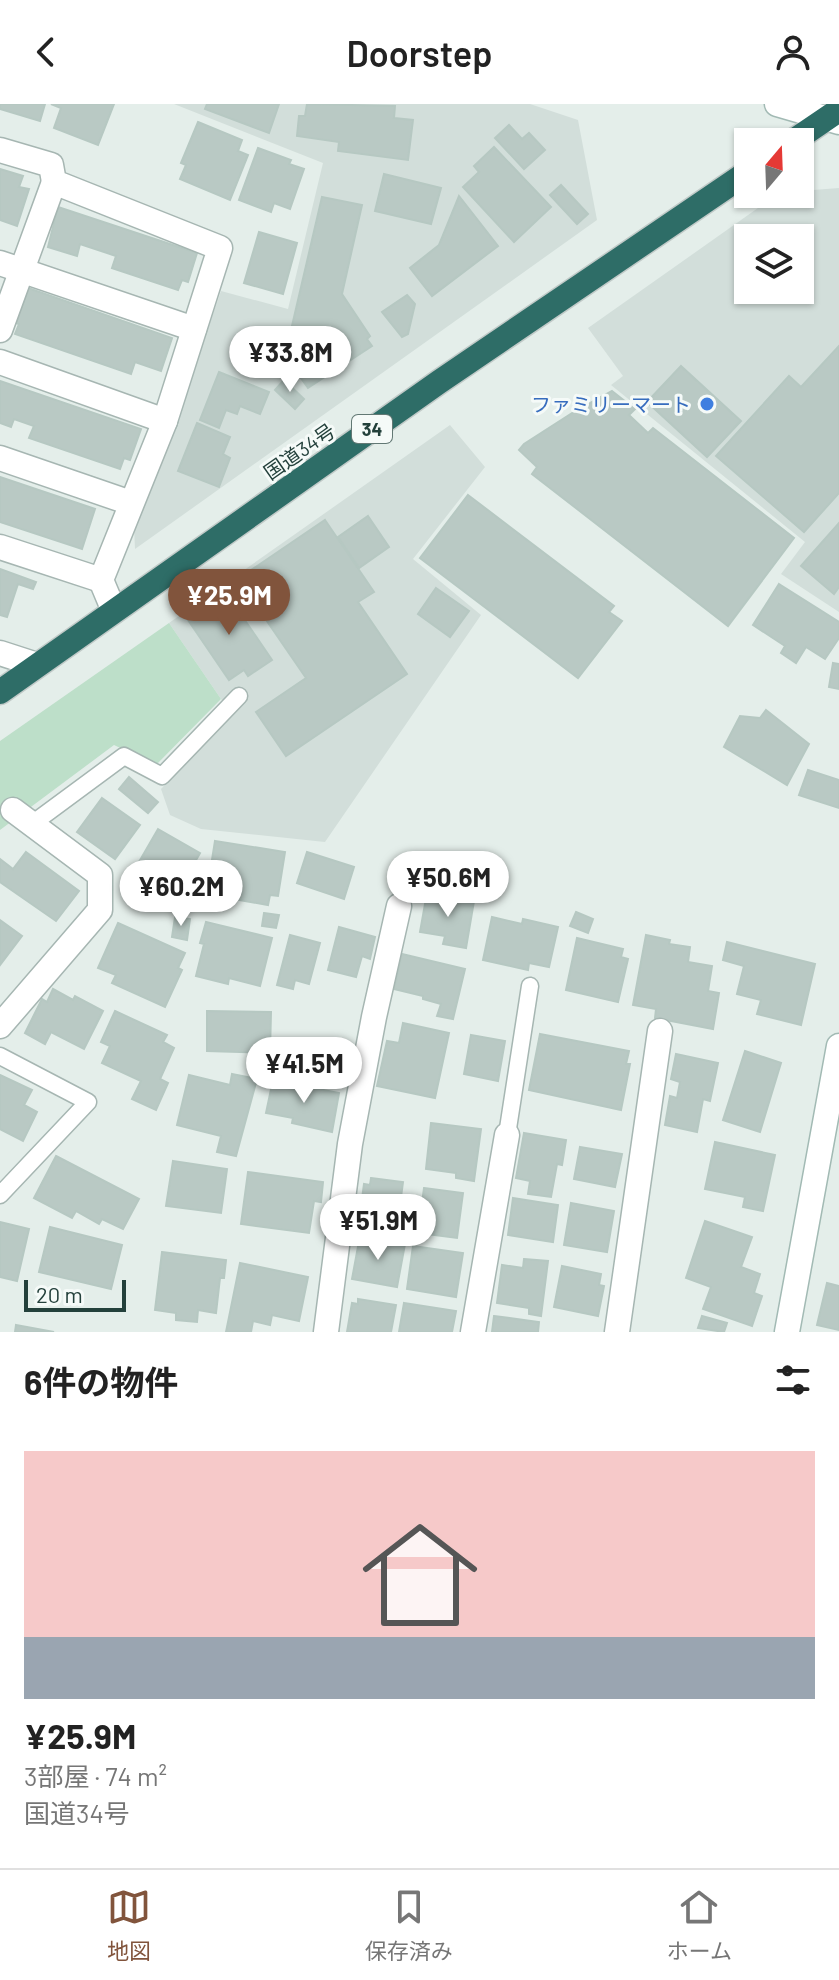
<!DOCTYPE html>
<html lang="ja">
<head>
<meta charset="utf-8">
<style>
	:root { --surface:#fff; --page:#f6f6f6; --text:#222; --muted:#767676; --line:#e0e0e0; --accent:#81543c }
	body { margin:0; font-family:Barlow,"Noto Sans JP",sans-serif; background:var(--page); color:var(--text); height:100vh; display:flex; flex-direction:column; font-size:30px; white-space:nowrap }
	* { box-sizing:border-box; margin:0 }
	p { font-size:26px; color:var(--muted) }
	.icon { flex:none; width:44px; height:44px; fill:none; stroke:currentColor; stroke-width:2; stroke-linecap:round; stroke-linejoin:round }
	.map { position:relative; height:1228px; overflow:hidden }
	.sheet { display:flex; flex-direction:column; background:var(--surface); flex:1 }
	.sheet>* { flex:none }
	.needle { width:52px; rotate:19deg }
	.tools { position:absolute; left:734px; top:24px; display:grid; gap:16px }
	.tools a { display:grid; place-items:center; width:80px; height:80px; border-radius:0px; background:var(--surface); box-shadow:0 2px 6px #0004; font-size:40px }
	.scale { position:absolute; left:24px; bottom:20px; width:102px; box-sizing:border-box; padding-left:8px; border:4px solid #23403b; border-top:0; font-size:22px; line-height:28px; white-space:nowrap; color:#23403b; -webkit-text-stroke:6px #f5faf8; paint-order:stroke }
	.price { position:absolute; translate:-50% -68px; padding:0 18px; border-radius:28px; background:#fff; color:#222; font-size:26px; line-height:52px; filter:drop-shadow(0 2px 4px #0008) }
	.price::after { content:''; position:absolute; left:50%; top:48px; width:24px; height:18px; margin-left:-12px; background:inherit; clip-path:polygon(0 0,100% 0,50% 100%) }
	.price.active { background:var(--accent); color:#fff }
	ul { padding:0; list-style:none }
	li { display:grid; align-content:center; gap:16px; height:424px; padding:0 24px }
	li span { display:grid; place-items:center; height:248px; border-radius:0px; color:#555 }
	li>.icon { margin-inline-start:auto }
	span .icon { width:144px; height:144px; fill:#fffc; stroke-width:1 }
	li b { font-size:34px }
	h2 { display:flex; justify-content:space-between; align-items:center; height:96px; padding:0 24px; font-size:34px }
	header { display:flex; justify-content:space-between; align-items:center; height:104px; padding:0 24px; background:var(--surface); font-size:36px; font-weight:600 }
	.dock { display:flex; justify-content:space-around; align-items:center; height:112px; border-top:2px solid var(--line); background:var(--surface); font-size:22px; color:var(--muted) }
	.dock a { display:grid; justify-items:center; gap:4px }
	.dock .active { color:var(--accent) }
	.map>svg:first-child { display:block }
	.built { fill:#d2deda; fill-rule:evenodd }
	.green { fill:#bddfc9 }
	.building { fill:#b9c9c4; stroke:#b6c8c2; stroke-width:2 }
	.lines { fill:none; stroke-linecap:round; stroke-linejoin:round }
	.lane-casing { stroke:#a6b6b2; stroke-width:19 }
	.street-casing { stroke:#a6b6b2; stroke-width:27 }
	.secondary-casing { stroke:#a2bab4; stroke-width:27 }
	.highway-casing { stroke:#c1cac8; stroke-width:27 }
	.lane { stroke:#fff; stroke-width:16 }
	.street { stroke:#fff; stroke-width:24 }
	.secondary { stroke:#fff; stroke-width:24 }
	.highway { stroke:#2e6d67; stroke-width:24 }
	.shop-dot { fill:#3f7fe0; stroke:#f5faf8; stroke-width:3 }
	.labels { text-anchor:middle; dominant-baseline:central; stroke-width:6; stroke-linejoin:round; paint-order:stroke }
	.shield { fill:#f5faf8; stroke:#627874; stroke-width:2 }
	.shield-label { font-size:18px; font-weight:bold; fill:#23403b }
	.shop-label { font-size:20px; fill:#366cbe; stroke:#f5faf8; text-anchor:end }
	.street-label { font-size:20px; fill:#23403b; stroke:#f5faf8 }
</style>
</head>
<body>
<header><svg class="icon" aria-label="back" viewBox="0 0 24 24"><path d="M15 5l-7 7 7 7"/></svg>Doorstep<svg class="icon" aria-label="person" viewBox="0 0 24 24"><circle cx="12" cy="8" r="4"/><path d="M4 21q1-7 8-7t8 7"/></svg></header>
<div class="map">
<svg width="839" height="1228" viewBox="0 0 839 1228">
	<rect width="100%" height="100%" fill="#e4eeea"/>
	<g class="built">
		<polygon points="174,0 530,0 578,16 597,116 135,445 134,423 174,323 221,187 288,205 323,59"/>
		<path d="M839,84V508L781,470L805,438L611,281L623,272L588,224L778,90H800V87ZM748,134H800V186H748Z"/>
		<polygon points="450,321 485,363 413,455 481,511 325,738 201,725 170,711 161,685 232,611 169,519"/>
	</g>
	<polygon class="green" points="169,519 221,595 156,661 114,641 0,726 0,637"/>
	<g class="building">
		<polygon points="0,0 45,0 40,17 0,5"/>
		<polygon points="51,0 114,0 98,41 54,24 61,4"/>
		<polygon points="207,0 279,0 269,29 205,5"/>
		<polygon points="307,0 395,2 394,14 413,16 408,56 338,47 339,38 297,32 299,12 305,12"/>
		<polygon points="198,18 242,36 238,47 248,51 230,96 180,75 186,61 181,59"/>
		<polygon points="509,21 522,35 529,29 545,46 524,65 495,34"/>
		<polygon points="494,43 551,103 514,138 463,83 479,68 474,62"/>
		<polygon points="258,44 291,56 289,60 304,65 290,105 274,99 271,108 239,96"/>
		<polygon points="0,65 23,72 19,83 29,85 17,122 0,116"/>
		<polygon points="384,70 441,84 431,120 375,107"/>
		<polygon points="561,81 588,110 577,120 550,91"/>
		<polygon points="459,92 498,142 432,192 410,164 439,141"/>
		<polygon points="322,93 362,101 342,190 370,232 367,235 372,242 308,284 283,249 291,244 288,239"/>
		<polygon points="58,103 197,149 188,178 182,176 178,186 112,164 116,152 80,140 77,152 48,143"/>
		<polygon points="259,128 297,139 283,190 244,179"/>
		<polygon points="28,184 172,234 161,267 135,258 131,270 15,230 19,220 16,219"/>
		<polygon points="407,191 415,200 408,230 402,233 382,208"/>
		<polygon points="839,242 839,389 804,428 716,352 789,272 801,283"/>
		<polygon points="681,262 741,317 707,353 647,298"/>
		<polygon points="219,268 269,288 260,310 240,302 237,310 226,306 219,324 200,316"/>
		<polygon points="284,276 304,295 295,305 275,286"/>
		<polygon points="0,277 141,325 130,356 124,354 120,365 29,334 34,322 14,315 11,323 0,319"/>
		<polygon points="612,287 635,305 629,311 648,329 653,324 794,434 728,522 532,370 537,363 519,346 524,340 577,306 582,309 590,299"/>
		<polygon points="197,319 230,333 223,350 230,354 219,383 178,367"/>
		<polygon points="0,373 95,405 82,445 0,418"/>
		<polygon points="468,391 614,502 609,508 622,517 578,574 420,454"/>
		<polygon points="368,412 389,443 359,464 338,433"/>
		<polygon points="325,416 374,488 358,498 407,570 286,652 256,608 306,574 238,475"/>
		<polygon points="839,419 839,483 834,490 801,462"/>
		<polygon points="0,465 36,478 33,485 18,480 7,513 0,511"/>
		<polygon points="779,480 839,518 839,534 825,555 806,543 796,559 781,549 785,542 753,521"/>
		<polygon points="436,484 469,507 450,533 418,510"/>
		<polygon points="225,487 272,556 248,572 244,566 229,576 186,513"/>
		<polygon points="833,559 839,560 839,585 829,583"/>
		<polygon points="766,606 809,640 787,681 724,643 740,612 760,614"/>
		<polygon points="808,666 839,676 839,704 799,691"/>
		<polygon points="129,673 158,698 148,709 119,685"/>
		<polygon points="102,694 140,721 115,755 77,728"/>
		<polygon points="158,725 200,749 183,779 172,773 166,783 135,765"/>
		<polygon points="215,737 285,748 278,792 270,791 268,801 222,793 224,783 208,781"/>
		<polygon points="26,748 79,787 56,817 0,778 0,755 13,765"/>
		<polygon points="307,748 354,763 344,795 297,779"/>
		<polygon points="427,789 474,797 466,844 443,840 445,832 420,828"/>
		<polygon points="576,808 593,815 588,829 570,822"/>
		<polygon points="264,809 279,811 276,824 262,822"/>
		<polygon points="175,813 190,815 187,836 172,833"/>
		<polygon points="492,813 522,820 523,815 558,823 549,863 529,859 528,866 483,856"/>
		<polygon points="0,816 22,832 0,861"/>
		<polygon points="206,818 272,834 260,882 229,874 228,880 196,872 204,840 200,839"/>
		<polygon points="118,819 185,849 178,864 182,866 165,903 112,879 116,871 98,864"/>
		<polygon points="339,823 375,833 370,855 362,852 356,873 328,866"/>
		<polygon points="290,831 320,839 309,880 295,876 293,885 277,881"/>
		<polygon points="646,831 670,836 669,840 690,843 688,858 712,862 708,887 719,889 713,925 655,914 656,905 633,901"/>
		<polygon points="577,834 623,845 621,853 628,855 618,898 566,886"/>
		<polygon points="727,838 815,860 801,921 757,910 761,896 737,890 744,862 723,856"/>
		<polygon points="402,850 465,865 453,915 437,912 441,900 423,895 423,892 394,885"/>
		<polygon points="53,885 73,896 75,892 103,907 84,945 51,928 45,940 25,929 42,895 47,898"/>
		<polygon points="115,907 167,931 163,938 174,944 160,975 168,979 156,1006 132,995 141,977 102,959 110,942 101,938"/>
		<polygon points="207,907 271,908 270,949 207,947"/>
		<polygon points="403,919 449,929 435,994 377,982 387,937 399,939"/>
		<polygon points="540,930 629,947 626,960 630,960 621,1006 529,986"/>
		<polygon points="471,931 505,937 498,977 464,970"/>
		<polygon points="745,947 781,959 760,1028 723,1016"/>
		<polygon points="676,950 718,959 710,997 703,995 697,1028 665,1021 670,992 677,994 680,978 671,975"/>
		<polygon points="232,970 257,975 236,1052 217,1048 221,1032 177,1021 189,971 230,981"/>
		<polygon points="0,971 32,986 24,1001 37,1008 23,1037 0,1025"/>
		<polygon points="273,976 339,989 332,1028 292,1019 293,1014 266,1009"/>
		<polygon points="431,1019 481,1025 474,1077 456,1074 456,1069 426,1065"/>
		<polygon points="524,1029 566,1036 562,1061 557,1060 551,1093 528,1090 530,1077 516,1074"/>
		<polygon points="715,1038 775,1051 763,1107 743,1103 745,1093 705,1085"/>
		<polygon points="580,1043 622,1050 615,1083 574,1075"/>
		<polygon points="56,1052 139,1095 123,1125 102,1115 99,1120 76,1107 72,1114 34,1094"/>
		<polygon points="173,1057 227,1065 221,1109 166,1102"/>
		<polygon points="248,1068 323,1078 321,1098 314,1097 309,1129 241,1120"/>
		<polygon points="371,1074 403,1078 399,1108 409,1109 407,1126 359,1118 364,1080 370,1081"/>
		<polygon points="424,1084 463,1089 457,1134 418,1129"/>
		<polygon points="513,1094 558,1101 553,1138 508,1131"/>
		<polygon points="571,1099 614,1107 607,1148 564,1141"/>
		<polygon points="705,1117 752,1133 741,1163 760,1170 754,1189 762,1192 752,1222 703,1205 711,1183 686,1174"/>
		<polygon points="0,1118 29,1125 17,1177 0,1173"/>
		<polygon points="50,1123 122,1141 111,1185 39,1168"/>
		<polygon points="360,1132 405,1140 397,1183 352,1175"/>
		<polygon points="413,1142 463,1149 456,1193 407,1185"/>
		<polygon points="162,1148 226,1156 224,1174 220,1174 216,1209 198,1206 197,1218 176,1216 176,1209 155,1206"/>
		<polygon points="524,1155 548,1157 541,1212 529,1210 529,1204 497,1199 502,1161 523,1164"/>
		<polygon points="240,1159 308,1173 299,1217 272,1211 270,1221 253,1217 251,1228 226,1228"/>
		<polygon points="562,1162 601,1170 599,1181 604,1182 598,1212 554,1203"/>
		<polygon points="827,1179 839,1182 839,1226 817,1221"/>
		<polygon points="358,1195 396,1201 391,1228 347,1228 352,1199 358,1200"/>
		<polygon points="404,1199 456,1207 452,1228 399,1228"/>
		<polygon points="494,1212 539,1218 538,1228 492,1228"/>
		<polygon points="702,1212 727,1219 724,1228 698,1224"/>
		<polygon points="16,1221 54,1228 15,1228"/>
	</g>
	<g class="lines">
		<defs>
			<g id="lane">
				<polyline points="32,720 124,652 162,672 239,592"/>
				<polyline points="0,952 88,998 0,1091"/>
				<polyline points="507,1031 530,882"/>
			</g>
			<g id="street">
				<polyline points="0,46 51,61 54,78 220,144 165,317 101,476 114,507"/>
				<polyline points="0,159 194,225"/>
				<polyline points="0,226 54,78"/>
				<polyline points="0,258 165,317"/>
				<polyline points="0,354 131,399"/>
				<polyline points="0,443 101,476"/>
				<polyline points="0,549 37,561"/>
				<polyline points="0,922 100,806 100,771 13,706"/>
				<polyline points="326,1228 350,1040 374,913 399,802"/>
				<polyline points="473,1228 507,1031"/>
				<polyline points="617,1228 660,927"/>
			</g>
			<g id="secondary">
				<polyline points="777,0 839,18"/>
				<polyline points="787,1228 839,942"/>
			</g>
			<g id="highway">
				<polyline points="792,38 839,6"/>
				<polyline points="0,588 439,278 748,68"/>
			</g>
		</defs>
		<use href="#lane" class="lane-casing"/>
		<use href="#street" class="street-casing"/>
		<use href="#secondary" class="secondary-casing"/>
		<use href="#highway" class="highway-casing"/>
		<use href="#lane" class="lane"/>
		<use href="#street" class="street"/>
		<use href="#secondary" class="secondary"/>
		<use href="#highway" class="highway"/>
	</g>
	<circle class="shop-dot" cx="707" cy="300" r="8"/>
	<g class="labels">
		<rect class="shield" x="352" y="311" width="40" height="28" rx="6"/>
		<g class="shield-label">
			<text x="372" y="325">34</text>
		</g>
		<g class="shop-label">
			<text x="691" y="300">ファミリーマート</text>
		</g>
		<g class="street-label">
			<text transform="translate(299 347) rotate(-35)">国道34号</text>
		</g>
	</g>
</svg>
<div class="tools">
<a><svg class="needle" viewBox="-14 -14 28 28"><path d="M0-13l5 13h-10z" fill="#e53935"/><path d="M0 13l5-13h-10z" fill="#767676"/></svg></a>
<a><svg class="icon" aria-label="layers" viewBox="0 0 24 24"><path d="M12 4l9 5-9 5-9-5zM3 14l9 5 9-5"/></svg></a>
</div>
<div class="scale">20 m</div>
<b class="price" style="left:290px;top:290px">¥33.8M</b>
<b class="price active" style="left:229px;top:533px">¥25.9M</b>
<b class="price" style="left:448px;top:815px">¥50.6M</b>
<b class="price" style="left:181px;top:824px">¥60.2M</b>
<b class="price" style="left:304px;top:1001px">¥41.5M</b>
<b class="price" style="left:378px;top:1158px">¥51.9M</b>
</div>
<section class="sheet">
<h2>6件の物件<svg class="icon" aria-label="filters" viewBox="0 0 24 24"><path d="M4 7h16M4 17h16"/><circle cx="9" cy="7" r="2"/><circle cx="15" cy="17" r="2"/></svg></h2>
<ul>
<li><span style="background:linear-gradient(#f6c9c9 75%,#9aa5b1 0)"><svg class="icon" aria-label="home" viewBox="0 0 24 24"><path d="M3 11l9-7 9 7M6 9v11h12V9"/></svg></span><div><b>¥25.9M</b><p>3部屋 · 74 m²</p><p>国道34号</p></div></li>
</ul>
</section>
<nav class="dock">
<a class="active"><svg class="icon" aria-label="map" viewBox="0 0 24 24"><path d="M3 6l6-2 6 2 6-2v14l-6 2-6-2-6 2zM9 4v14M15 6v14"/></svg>地図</a>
<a><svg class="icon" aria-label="saved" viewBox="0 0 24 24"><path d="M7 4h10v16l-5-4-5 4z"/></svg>保存済み</a>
<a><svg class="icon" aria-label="home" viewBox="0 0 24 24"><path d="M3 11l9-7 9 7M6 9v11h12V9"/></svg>ホーム</a>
</nav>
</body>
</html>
